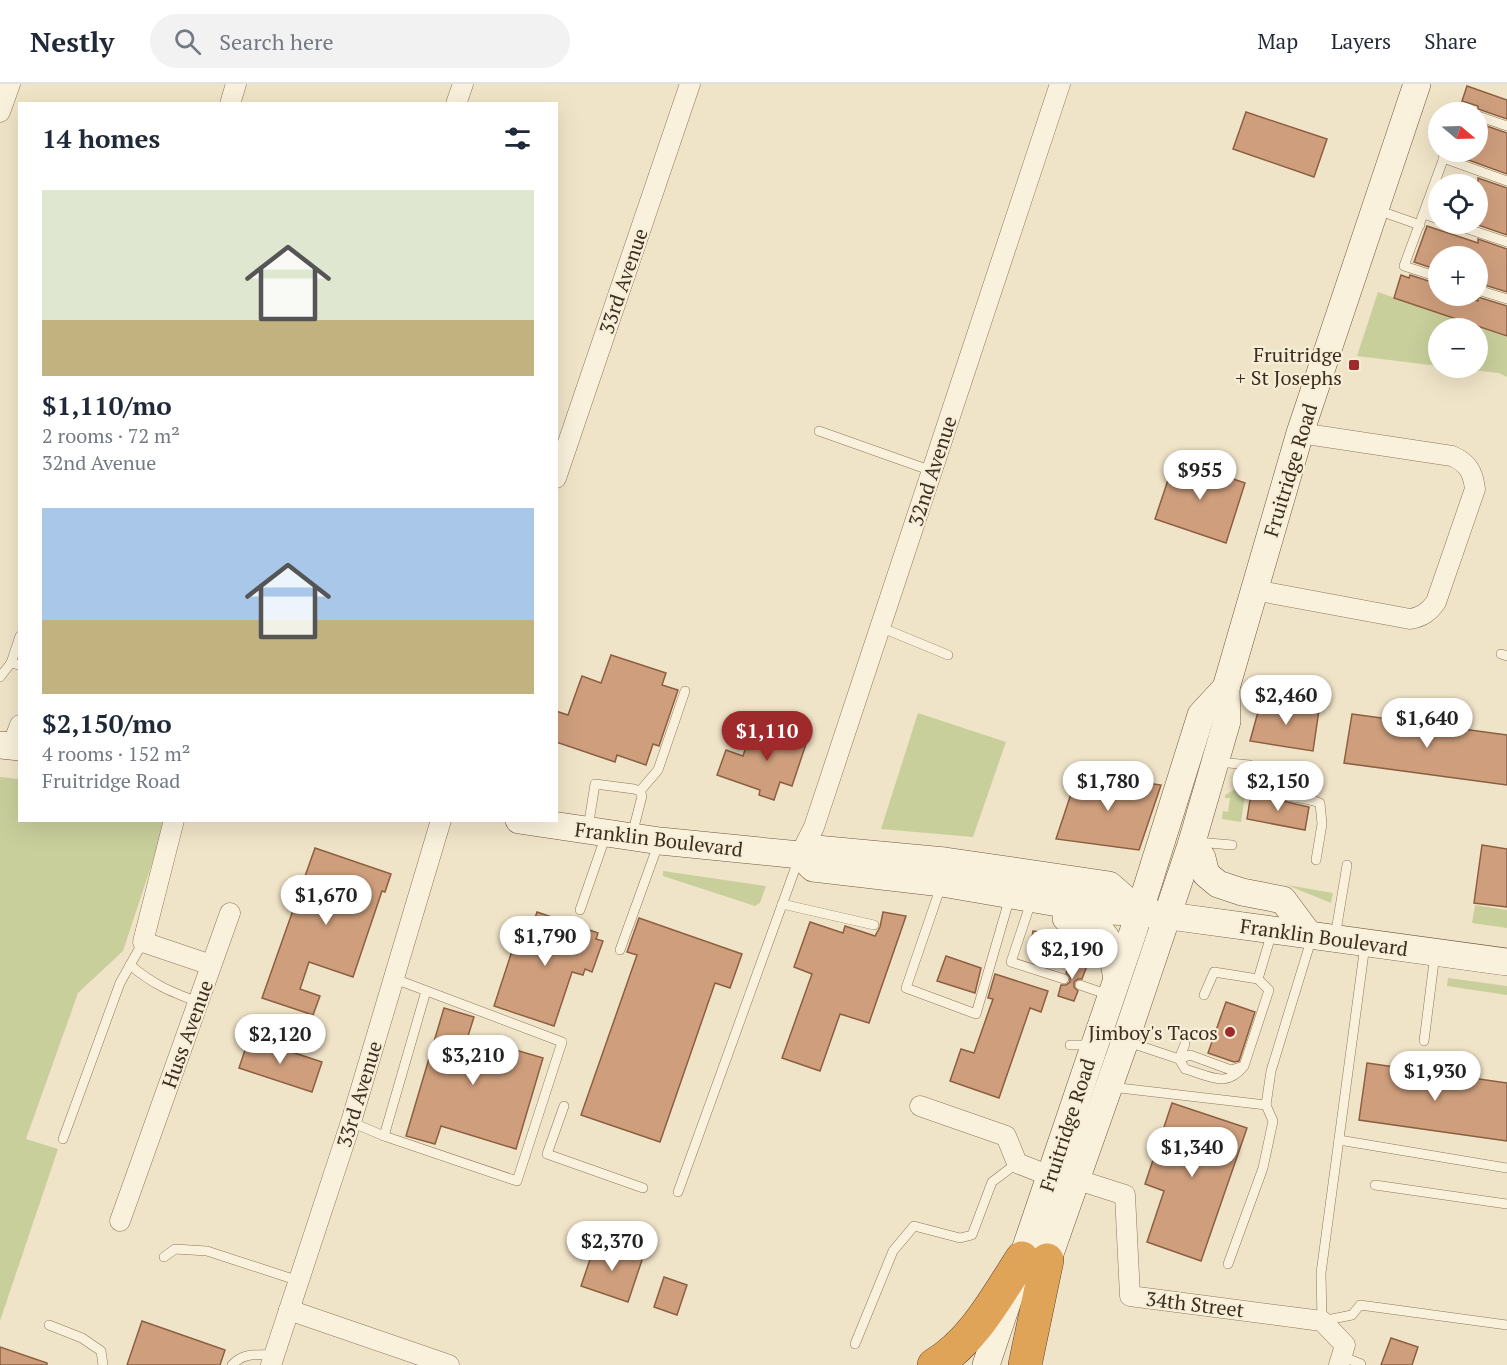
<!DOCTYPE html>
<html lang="en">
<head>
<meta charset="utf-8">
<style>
	:root { --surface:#fff; --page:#f2f2f3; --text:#1f2937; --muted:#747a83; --line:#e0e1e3; --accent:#9e2a2b }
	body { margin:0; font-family:"PT Serif",serif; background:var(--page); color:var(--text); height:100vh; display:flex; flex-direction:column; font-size:22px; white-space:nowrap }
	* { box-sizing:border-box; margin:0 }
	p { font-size:20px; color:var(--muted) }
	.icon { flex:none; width:33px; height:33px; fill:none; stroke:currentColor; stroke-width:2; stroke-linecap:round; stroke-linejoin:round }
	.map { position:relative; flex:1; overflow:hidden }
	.sheet { position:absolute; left:18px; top:18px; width:540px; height:720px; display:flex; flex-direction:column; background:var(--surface); border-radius:0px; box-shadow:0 6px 24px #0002 }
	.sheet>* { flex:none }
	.needle { width:39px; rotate:109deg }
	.tools { position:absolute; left:1428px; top:18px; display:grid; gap:12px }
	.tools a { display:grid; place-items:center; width:60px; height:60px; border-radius:50%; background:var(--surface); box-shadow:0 6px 24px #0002; font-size:30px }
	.price { position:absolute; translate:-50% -51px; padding:0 14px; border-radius:21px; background:#fff; color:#222; font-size:20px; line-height:39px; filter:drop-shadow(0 2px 3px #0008) }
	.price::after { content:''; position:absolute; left:50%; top:36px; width:18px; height:14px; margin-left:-9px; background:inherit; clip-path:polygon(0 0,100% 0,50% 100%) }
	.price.on { background:var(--accent); color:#fff }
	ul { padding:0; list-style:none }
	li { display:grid; align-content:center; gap:12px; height:318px; padding:0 24px }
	li span { display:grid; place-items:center; height:186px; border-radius:0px; color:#555 }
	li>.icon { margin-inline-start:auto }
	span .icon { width:108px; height:108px; fill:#fffc; stroke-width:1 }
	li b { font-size:26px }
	h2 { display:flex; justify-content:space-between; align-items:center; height:72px; padding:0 24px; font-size:26px }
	header { display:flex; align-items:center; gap:36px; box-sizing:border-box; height:84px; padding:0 30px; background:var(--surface); border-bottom:2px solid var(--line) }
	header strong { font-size:28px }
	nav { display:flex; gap:33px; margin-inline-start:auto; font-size:21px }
	.search { width:420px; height:54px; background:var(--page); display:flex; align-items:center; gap:15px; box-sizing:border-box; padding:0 21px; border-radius:33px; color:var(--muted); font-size:22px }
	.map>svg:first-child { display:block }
	.grass { fill:#c9cf9b }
	.building { fill:#cf9f7d; stroke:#8d5f41; stroke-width:1.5 }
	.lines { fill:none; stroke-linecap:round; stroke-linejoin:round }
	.lane-casing { stroke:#8d765c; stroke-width:10 }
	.street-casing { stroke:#8d765c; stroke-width:21 }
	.secondary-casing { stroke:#6f573f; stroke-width:28 }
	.highway-casing { stroke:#5b4430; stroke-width:34 }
	.lane { stroke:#faf1dc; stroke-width:9 }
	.street { stroke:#faf1dc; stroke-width:20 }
	.secondary { stroke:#faf1dc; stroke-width:27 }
	.highway { stroke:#e0a458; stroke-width:33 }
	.poi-dot { fill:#9e2a2b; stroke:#f7eed8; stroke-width:2 }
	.labels { text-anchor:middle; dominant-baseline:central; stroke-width:4.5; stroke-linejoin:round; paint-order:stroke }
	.street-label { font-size:20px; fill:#3d2e20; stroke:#f7eed8 }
	.poi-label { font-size:20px; fill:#3d2e20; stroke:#f7eed8; text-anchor:end }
</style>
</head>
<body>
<header>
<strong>Nestly</strong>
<div class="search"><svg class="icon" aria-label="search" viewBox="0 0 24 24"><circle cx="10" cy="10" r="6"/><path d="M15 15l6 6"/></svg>Search here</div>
<nav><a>Map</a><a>Layers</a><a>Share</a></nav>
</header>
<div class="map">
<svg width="1507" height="1281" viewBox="0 0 1507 1281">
	<rect width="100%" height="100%" fill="#f0e4c8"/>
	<g class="grass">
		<polygon points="1378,208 1507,253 1507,293 1499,289 1453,284 1478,284 1478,244 1438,244 1438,282 1357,272"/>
		<polygon points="918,629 1006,658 973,753 881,745"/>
		<polygon points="0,693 19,695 20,736 166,737 123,867 78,909 26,1055 58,1065 0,1237"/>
		<polygon points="1247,698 1241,738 1222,735 1223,727 1228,728 1230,714 1225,714 1225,711"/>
		<polygon points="663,787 766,802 760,819 755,822 663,792"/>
		<polygon points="1287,801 1333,809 1331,819"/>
		<polygon points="1475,821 1507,826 1507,844 1472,839"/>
		<polygon points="1448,894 1507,902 1507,911 1447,902"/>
	</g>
	<g class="building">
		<polygon points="1467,2 1507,16 1507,35 1478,25 1478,22 1462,17"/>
		<polygon points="1246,28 1327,55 1314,93 1233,65"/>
		<polygon points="1478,39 1507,49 1507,90 1452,70 1453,68 1478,68"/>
		<polygon points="1478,94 1507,104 1507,151 1478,141"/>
		<polygon points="1427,142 1478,159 1478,155 1507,165 1507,208 1478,199 1478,172 1438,172 1438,186 1414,178"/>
		<polygon points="1401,191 1409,194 1410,191 1438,200 1438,212 1462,212 1478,217 1478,213 1507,222 1507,252 1394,214"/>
		<polygon points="1175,375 1245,399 1226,459 1155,435"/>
		<polygon points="611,571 666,589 662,601 678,606 659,662 653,660 646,681 617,671 615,678 556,658 556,627 568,631 582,592 601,599"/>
		<polygon points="1261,617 1319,626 1313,667 1250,657"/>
		<polygon points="1352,630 1507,651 1507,701 1344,679"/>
		<polygon points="785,640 810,648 792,702 780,698 774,716 759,711 760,706 717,691 726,666 743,672 750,650 778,660"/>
		<polygon points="1078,689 1161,701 1139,766 1056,755"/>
		<polygon points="1251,710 1309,723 1305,746 1247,735"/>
		<polygon points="1482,761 1507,765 1507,823 1474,819"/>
		<polygon points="315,764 391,790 385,808 382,807 353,893 309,878 300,905 320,912 313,931 262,914"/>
		<polygon points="537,828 598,849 596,855 603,857 592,888 585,885 583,891 572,888 554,942 494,922 512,867 510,866 519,838 532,843"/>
		<polygon points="883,828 906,832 869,939 840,930 820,987 782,974 812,890 794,883 810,838 843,849 845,842 875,852 880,843"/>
		<polygon points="639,834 742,870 730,904 715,899 660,1058 581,1031 637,871 627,868"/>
		<polygon points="1033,847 1070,853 1067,871 1030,865"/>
		<polygon points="946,872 981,884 975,909 937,897"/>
		<polygon points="1070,876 1087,882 1082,895 1078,895 1074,898 1074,903 1078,907 1074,917 1058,912 1061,901 1066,901 1070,898 1070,893 1066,889"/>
		<polygon points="995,890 1048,907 1041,928 1030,924 999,1014 950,997 961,965 974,969 993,915 988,914"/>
		<polygon points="1226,918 1255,928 1239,977 1234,978 1208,969"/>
		<polygon points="444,924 474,933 468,952 543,974 516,1065 441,1042 435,1060 406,1052"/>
		<polygon points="249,954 322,978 312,1008 239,984"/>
		<polygon points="1367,979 1507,999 1507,1057 1359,1036"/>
		<polygon points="1172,1019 1247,1044 1201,1177 1147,1158 1164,1107 1145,1100"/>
		<polygon points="596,1158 643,1173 628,1218 581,1202"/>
		<polygon points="664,1193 687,1201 677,1231 654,1223"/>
		<polygon points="142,1237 225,1266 220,1281 127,1281"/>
		<polygon points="1391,1254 1418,1263 1412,1281 1381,1281"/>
		<polygon points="0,1263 47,1279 47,1281 0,1281"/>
	</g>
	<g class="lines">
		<defs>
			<g id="lane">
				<polyline points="1459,28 1460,26 1467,28"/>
				<polyline points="1478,32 1507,42"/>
				<polyline points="1443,74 1507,97"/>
				<polyline points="1377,126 1420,141"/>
				<polyline points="1424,130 1438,135"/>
				<polyline points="1453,140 1507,158"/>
				<polyline points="1438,193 1404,182 1446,68"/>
				<polyline points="1478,206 1507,215"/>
				<polyline points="819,347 932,387"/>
				<polyline points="880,543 948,571"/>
				<polyline points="20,552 11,579 20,581"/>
				<polyline points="1501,570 1507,572"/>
				<polyline points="0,593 11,579"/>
				<path d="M1218,678L1250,681C1254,687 1259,700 1265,705C1278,714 1304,712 1320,719L1322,740L1316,776"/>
				<polyline points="640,707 658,686 685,607"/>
				<polyline points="588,744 595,700 634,705 640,707 642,712 632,751"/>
				<polyline points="1197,758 1232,761"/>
				<polyline points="941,802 906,904 976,930 1010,813"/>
				<polyline points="782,820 874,841"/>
				<polyline points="1029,824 1011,878 1064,895"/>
				<polyline points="580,826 606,751"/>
				<polyline points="1335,853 1347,781"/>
				<polyline points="1365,861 1321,1189 1322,1237 1352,1231 1360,1221 1507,1241"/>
				<polyline points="620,866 659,758"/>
				<path d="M130,881C154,901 169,907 198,918"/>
				<polyline points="1080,901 1109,911"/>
				<polyline points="1204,911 1214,888 1258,895 1272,848"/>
				<polyline points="1424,957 1435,870"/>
				<polyline points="1128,958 1179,975 1185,960"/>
				<polyline points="1070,961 1091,961"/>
				<path d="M1244,982L1231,986L1190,971L1179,975L1185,985C1210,992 1226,1005 1244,982L1269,906L1258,895"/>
				<polyline points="1111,1003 1266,1021"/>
				<polyline points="564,1022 547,1070 643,1104"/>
				<polyline points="351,1038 384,1052 517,1097 562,958 395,895"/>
				<polyline points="384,1052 426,907"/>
				<polyline points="63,1055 120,899 143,858"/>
				<polyline points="1339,1056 1507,1084"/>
				<polyline points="1375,1101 1507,1120"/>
				<polyline points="678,1108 799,774"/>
				<polyline points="164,1173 175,1165 207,1167 299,1197"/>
				<polyline points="1228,1180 1263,1084 1273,1037 1266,1021 1271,987 1312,853"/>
				<polyline points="49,1241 82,1254 101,1267 103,1281"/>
				<polyline points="855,1260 893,1167 914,1142 960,1154 972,1151 992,1098 1017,1079"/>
				<polyline points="1341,1272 1361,1280"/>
				<path d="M232,1281C244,1268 257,1271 274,1271"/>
			</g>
			<g id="street">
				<polyline points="230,20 236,0"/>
				<polyline points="456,20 463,0"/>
				<polyline points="0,28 10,0"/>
				<polyline points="556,394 690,0"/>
				<path d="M1254,506L1410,535C1422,533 1429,528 1436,518L1475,405C1473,388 1468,379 1452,372L1300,349"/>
				<polyline points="12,662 20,641"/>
				<polyline points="174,736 143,858 211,881"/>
				<polyline points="800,771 814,743 1060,0"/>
				<polyline points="920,1022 1006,1052 1017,1079 1050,1092"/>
				<polyline points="1075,1095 1125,1111 1130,1212 1322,1237 1345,1261 1339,1281"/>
				<polyline points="120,1137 230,829"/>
				<polyline points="289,1226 449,1281"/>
				<polyline points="271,1281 351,1038 441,736"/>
			</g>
			<g id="secondary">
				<polyline points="0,661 20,663"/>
				<polyline points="519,736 660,757 800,771 816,765 945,777 1109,801 1140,828"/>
				<polyline points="1192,758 1202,774 1206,790 1218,800 1242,808 1283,816 1309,851"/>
				<polyline points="800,771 813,784 942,799 1105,827 1140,828 1507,878"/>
				<path d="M1066,834C1111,846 1108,851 1117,894"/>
				<polyline points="1041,1195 1125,957 1192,758 1227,637 1226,604 1300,349 1417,0"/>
				<polyline points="986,1281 1133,848 1201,631 1226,604"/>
			</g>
			<g id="highway">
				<path d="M934,1281C974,1257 997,1212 1022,1174"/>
				<polyline points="1025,1281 1047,1176"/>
			</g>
		</defs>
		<use href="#lane" class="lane-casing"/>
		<use href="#street" class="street-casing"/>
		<use href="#secondary" class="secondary-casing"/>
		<use href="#highway" class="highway-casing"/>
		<use href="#lane" class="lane"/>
		<use href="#street" class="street"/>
		<use href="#secondary" class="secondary"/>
		<use href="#highway" class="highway"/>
	</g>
	<g class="poi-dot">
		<rect x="1348" y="275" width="12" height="12" rx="3"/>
		<circle cx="1230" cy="948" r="6"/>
	</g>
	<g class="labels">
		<g class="street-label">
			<text transform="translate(623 197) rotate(-71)">33rd Avenue</text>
			<text transform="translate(1290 386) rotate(-73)">Fruitridge Road</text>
			<text transform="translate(932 387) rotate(-72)">32nd Avenue</text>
			<text transform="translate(659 755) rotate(7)">Franklin Boulevard</text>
			<text transform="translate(1324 853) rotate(8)">Franklin Boulevard</text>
			<text transform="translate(187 950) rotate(-70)">Huss Avenue</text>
			<text transform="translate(359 1010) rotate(-73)">33rd Avenue</text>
			<text transform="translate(1067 1041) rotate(-72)">Fruitridge Road</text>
			<text transform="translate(1195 1220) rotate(7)">34th Street</text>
		</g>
		<g class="poi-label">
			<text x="1342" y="270">Fruitridge<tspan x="1342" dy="23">+ St Josephs</tspan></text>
			<text x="1218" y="948">Jimboy's Tacos</text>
		</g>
	</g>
</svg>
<div class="tools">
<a><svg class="needle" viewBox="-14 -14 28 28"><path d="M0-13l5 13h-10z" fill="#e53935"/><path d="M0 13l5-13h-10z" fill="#747a83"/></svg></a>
<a><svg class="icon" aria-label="locate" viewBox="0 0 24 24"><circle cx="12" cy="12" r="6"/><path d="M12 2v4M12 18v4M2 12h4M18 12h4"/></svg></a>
<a>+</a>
<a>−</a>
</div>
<b class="price" style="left:1200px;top:417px">$955</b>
<b class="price" style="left:1286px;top:642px">$2,460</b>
<b class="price" style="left:1427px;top:665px">$1,640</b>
<b class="price on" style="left:767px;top:678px">$1,110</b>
<b class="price" style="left:1108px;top:728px">$1,780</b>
<b class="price" style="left:1278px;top:728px">$2,150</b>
<b class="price" style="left:326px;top:842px">$1,670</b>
<b class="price" style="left:545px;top:883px">$1,790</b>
<b class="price" style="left:1072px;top:896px">$2,190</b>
<b class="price" style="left:280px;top:981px">$2,120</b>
<b class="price" style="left:473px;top:1002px">$3,210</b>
<b class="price" style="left:1435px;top:1018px">$1,930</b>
<b class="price" style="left:1192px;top:1094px">$1,340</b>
<b class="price" style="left:612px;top:1188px">$2,370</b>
<section class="sheet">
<h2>14 homes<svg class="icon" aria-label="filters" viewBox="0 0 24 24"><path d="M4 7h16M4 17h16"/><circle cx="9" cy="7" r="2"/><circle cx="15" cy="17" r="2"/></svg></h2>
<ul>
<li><span style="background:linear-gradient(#dfe7d0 70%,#c2b280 0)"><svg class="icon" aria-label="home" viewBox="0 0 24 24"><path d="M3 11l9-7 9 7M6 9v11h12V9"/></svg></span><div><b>$1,110/mo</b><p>2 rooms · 72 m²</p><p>32nd Avenue</p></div></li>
<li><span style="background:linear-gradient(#a9c7e8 60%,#c2b280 0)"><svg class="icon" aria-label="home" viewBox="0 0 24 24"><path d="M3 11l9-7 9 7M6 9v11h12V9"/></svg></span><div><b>$2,150/mo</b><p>4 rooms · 152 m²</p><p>Fruitridge Road</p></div></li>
</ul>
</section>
</div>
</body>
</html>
